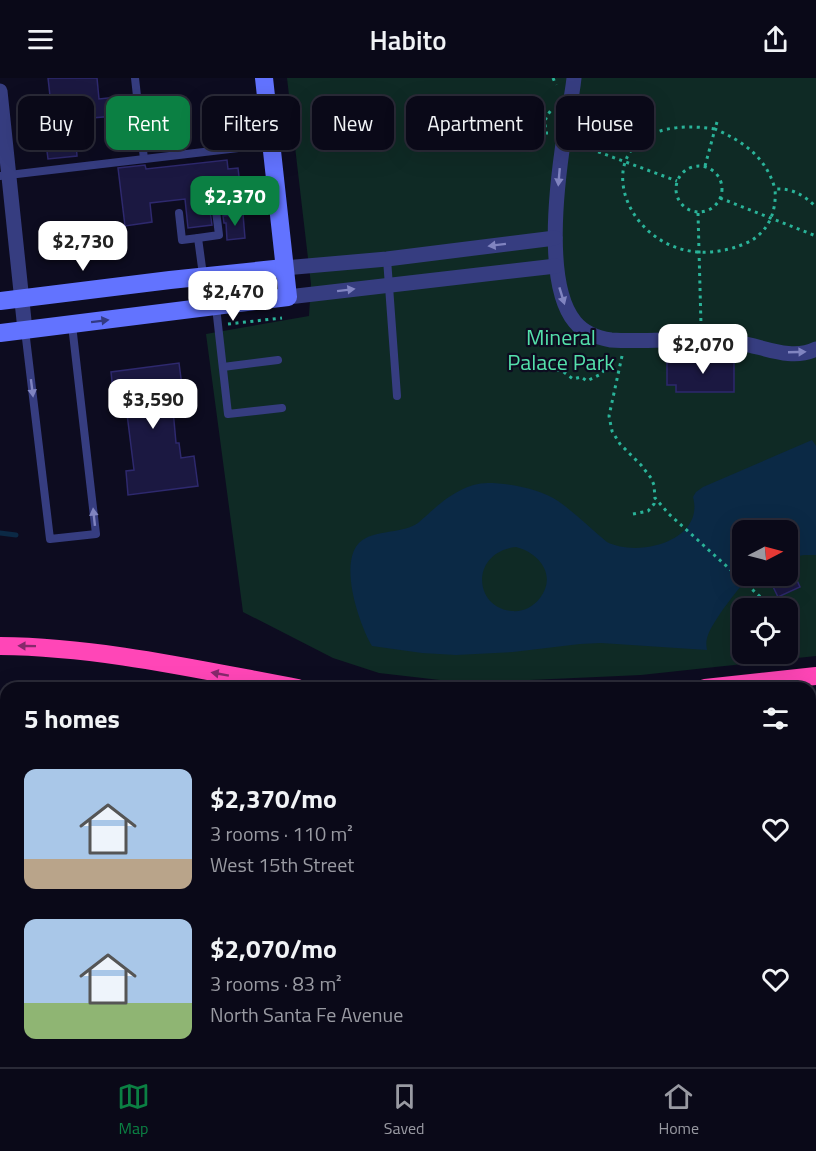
<!DOCTYPE html>
<html lang="en">
<head>
<meta charset="utf-8">
<style>
	:root { --surface:#0a0918; --page:#131221; --text:#f1f3f6; --muted:#999aa2; --line:#2a2a37; --accent:#0b8043 }
	body { margin:0; font-family:"Titillium Web",sans-serif; background:var(--page); color:var(--text); height:100vh; display:flex; flex-direction:column; font-size:22px; white-space:nowrap }
	* { box-sizing:border-box; margin:0 }
	p { font-size:20px; color:var(--muted) }
	.icon { flex:none; width:33px; height:33px; fill:none; stroke:currentColor; stroke-width:2; stroke-linecap:round; stroke-linejoin:round }
	.map { position:relative; flex:1; overflow:hidden }
	.panel { position:absolute; left:0px; top:604px; width:816px; height:386px; display:flex; flex-direction:column; background:var(--surface); border-radius:18px 18px 0 0; box-shadow:0 6px 24px #0002,0 0 0 2px var(--line) }
	.panel>* { flex:none }
	.hud { position:absolute; left:18px; top:18px; width:780px; height:54px; display:flex; gap:12px }
	.needle { width:39px; rotate:84deg }
	.tools { position:absolute; left:732px; top:442px; display:grid; gap:12px }
	.tools a { display:grid; place-items:center; width:66px; height:66px; border-radius:12px; background:var(--surface); box-shadow:0 6px 24px #0002,0 0 0 2px var(--line); font-size:30px }
	.price { position:absolute; translate:-50% -51px; padding:0 14px; border-radius:12px; background:#fff; color:#222; font-size:20px; line-height:39px; filter:drop-shadow(0 2px 3px #0008) }
	.price::after { content:''; position:absolute; left:50%; top:36px; width:18px; height:14px; margin-left:-9px; background:inherit; clip-path:polygon(0 0,100% 0,50% 100%) }
	.price.selected { background:var(--accent); color:#fff }
	ul { padding:0; list-style:none }
	li { display:flex; align-items:center; gap:18px; height:150px; padding:0 24px }
	li span { display:grid; place-items:center; flex:none; width:168px; height:120px; border-radius:12px; color:#555 }
	li>.icon { margin-inline-start:auto }
	span .icon { width:72px; height:72px; fill:#fffc; stroke-width:1 }
	li b { font-size:26px }
	h2 { display:flex; justify-content:space-between; align-items:center; height:72px; padding:0 24px; font-size:26px }
	.pill { padding:0 21px; border-radius:12px; background:var(--surface); box-shadow:0 6px 24px #0002,0 0 0 2px var(--line); font-size:21px; line-height:54px }
	.pill.selected { background:var(--accent); color:#fff }
	header { display:flex; justify-content:space-between; align-items:center; height:78px; padding:0 24px; background:var(--surface); font-size:27px; font-weight:600 }
	.tab-bar { display:flex; justify-content:space-around; align-items:center; height:84px; border-top:2px solid var(--line); background:var(--surface); font-size:16px; color:var(--muted) }
	.tab-bar a { display:grid; justify-items:center; gap:3px }
	.tab-bar .selected { color:var(--accent) }
	.map>svg:first-child { display:block }
	.green { fill:#0f2a25; fill-rule:evenodd }
	.water { fill:#0b2945; fill-rule:evenodd }
	.lines { fill:none; stroke-linecap:round; stroke-linejoin:round }
	.stream { stroke:#0b2945; stroke-width:5 }
	.building { fill:#1b1841; stroke:#2e296e; stroke-width:1.5 }
	.path { stroke:#2ab399; stroke-width:3; stroke-dasharray:3 4.5; stroke-linecap:butt }
	.lane { stroke:#363d80; stroke-width:8 }
	.street { stroke:#363d80; stroke-width:15 }
	.secondary { stroke:#6273ff; stroke-width:18 }
	.highway { stroke:#ff46b7; stroke-width:18 }
	.rail { stroke:#00f6ee; stroke-width:4.5; stroke-dasharray:9 8; stroke-linecap:butt }
	.oneway { fill:#8084c0 }
	.oneway2 { fill:#333a84 }
	.oneway3 { fill:#86296c }
	.labels { text-anchor:middle; dominant-baseline:central; stroke-width:4.5; stroke-linejoin:round; paint-order:stroke }
	.park-label { font-size:22px; fill:#54e1ab; stroke:#0d0c20 }
</style>
</head>
<body>
<header><svg class="icon" aria-label="menu" viewBox="0 0 24 24"><path d="M4 6h16M4 12h16M4 18h16"/></svg>Habito<svg class="icon" aria-label="share" viewBox="0 0 24 24"><path d="M12 15V3M7 8l5-5 5 5M5 13v7h14v-7"/></svg></header>
<div class="map">
<svg width="816" height="989" viewBox="0 0 816 989">
	<rect width="100%" height="100%" fill="#0d0c20"/>
	<g class="green">
		<path d="M287,0H816V578L641,597L466,605L379,595L333,580L243,534L206,256L309,238L311,206ZM742,453H788V498H742ZM742,531H788V576H742Z"/>
		<polygon points="816,701 816,916 810,914 810,702"/>
		<polygon points="6,854 6,942 0,942 0,856"/>
	</g>
	<g class="water">
		<path d="M812,362L816,368V477H804L788,480V453H742V498H751C740,507 713,543 708,557C706,562 706,567 707,572L601,565L580,566L513,574L456,577L422,575L372,568C359,546 334,475 366,460C382,452 403,455 418,445C424,440 430,434 435,430C450,417 468,405 488,405C509,405 541,411 558,423C575,435 591,451 607,464C638,480 705,463 693,419L696,414L703,409ZM516,469C540,475 557,498 540,520C533,529 523,534 512,533C473,530 470,474 516,469Z"/>
		<polygon points="810,914 816,916 816,989 0,989 0,942 6,942 6,984 810,984"/>
	</g>
	<g class="lines">
		<polyline class="stream" points="0,455 16,457"/>
	</g>
	<g class="building">
		<polygon points="48,0 97,0 99,21 126,18 128,37 79,41 82,64 76,65 77,78 48,81 46,65 49,64 44,18 50,18"/>
		<polygon points="227,82 228,91 238,90 242,124 212,129 210,133 212,147 188,150 185,121 150,125 152,144 125,148 118,90 145,87 146,91"/>
		<polygon points="243,136 245,160 227,162 226,145 224,145 223,138"/>
		<polygon points="710,277 734,277 734,314 676,314 676,307 667,307 667,284 710,284"/>
		<polygon points="179,285 182,308 171,309 176,365 179,365 181,380 194,378 198,408 128,417 126,393 134,392 125,320 114,322 111,294"/>
		<polygon points="768,498 795,498 800,509 778,519"/>
	</g>
	<g class="lines">
		<g class="path">
			<polyline points="553,0 556,7"/>
			<path d="M717,44L715,51C558,28 624,215 744,166C767,157 777,135 775,111C792,110 804,117 816,129"/>
			<path d="M548,55H546C544,42 545,40 552,31"/>
			<polyline points="577,66 677,103"/>
			<circle cx="699" cy="111" r="23"/>
			<path d="M705,88L715,51C744,64 766,79 775,111"/>
			<polyline points="720,120 816,158"/>
			<polyline points="698,135 701,247"/>
			<polyline points="228,246 282,240"/>
			<polyline points="622,278 609,338 612,353 620,366 641,387 651,400 654,407 655,420 669,436 766,524"/>
			<polyline points="538,280 555,292 561,292 573,301 581,299 587,303 601,296 611,282 615,278"/>
			<polyline points="633,436 648,433 654,426 655,420"/>
		</g>
		<g class="lane">
			<polyline points="135,0 144,81"/>
			<polyline points="0,98 272,66"/>
			<polyline points="179,135 182,162 198,160"/>
			<polyline points="387,181 397,318"/>
			<polyline points="203,197 198,160 219,157 216,133 277,125"/>
			<polyline points="216,229 228,336 282,330"/>
			<polyline points="25,252 50,461 96,456 72,247"/>
			<polyline points="223,289 278,282"/>
		</g>
		<g class="street">
			<path d="M574,0C572,20 567,39 564,59C557,105 544,207 575,244C584,255 598,260 611,262C654,265 698,257 740,265C764,269 792,283 816,271"/>
			<polyline points="0,13 25,252"/>
			<polyline points="284,190 387,181 555,160"/>
			<polyline points="288,219 556,188"/>
		</g>
		<g class="secondary">
			<polyline points="0,223 170,202 284,190"/>
			<polyline points="0,255 288,219 264,0"/>
		</g>
		<g class="highway">
			<path d="M0,568C101,569 200,592 298,610"/>
			<polyline points="705,610 816,598"/>
			<polyline points="810,628 816,627"/>
			<polyline points="0,681 6,680"/>
			<polyline points="0,709 6,708"/>
			<polyline points="0,792 6,790"/>
		</g>
		<g class="rail">
			<polyline points="810,684 816,684"/>
			<polyline points="0,842 6,840"/>
		</g>
	</g>
	<defs><path id="oneway-solid" d="M-6-.8H1V-3.2L6.5 0L1 3.2V.8H-6Z" transform="scale(1.5)"/></defs>
	<g class="oneway">
		<use href="#oneway-solid" transform="translate(559 99) rotate(95)"/>
		<use href="#oneway-solid" transform="translate(497 167) rotate(173)"/>
		<use href="#oneway-solid" transform="translate(346 212) rotate(-7)"/>
		<use href="#oneway-solid" transform="translate(562 218) rotate(73)"/>
		<use href="#oneway-solid" transform="translate(797 274) rotate(-2)"/>
		<use href="#oneway-solid" transform="translate(32 310) rotate(83)"/>
		<use href="#oneway-solid" transform="translate(94 439) rotate(-96)"/>
	</g>
	<use class="oneway2" href="#oneway-solid" transform="translate(100 243) rotate(-7)"/>
	<g class="oneway3">
		<use href="#oneway-solid" transform="translate(27 568) rotate(-179)"/>
		<use href="#oneway-solid" transform="translate(220 596) rotate(-170)"/>
	</g>
	<g class="labels">
		<g class="park-label">
			<text x="561" y="259">Mineral<tspan x="561" dy="25">Palace Park</tspan></text>
		</g>
	</g>
</svg>
<div class="tools">
<a><svg class="needle" viewBox="-14 -14 28 28"><path d="M0-13l5 13h-10z" fill="#e53935"/><path d="M0 13l5-13h-10z" fill="#999aa2"/></svg></a>
<a><svg class="icon" aria-label="locate" viewBox="0 0 24 24"><circle cx="12" cy="12" r="6"/><path d="M12 2v4M12 18v4M2 12h4M18 12h4"/></svg></a>
</div>
<b class="price selected" style="left:235px;top:149px">$2,370</b>
<b class="price" style="left:83px;top:194px">$2,730</b>
<b class="price" style="left:233px;top:244px">$2,470</b>
<b class="price" style="left:703px;top:297px">$2,070</b>
<b class="price" style="left:153px;top:352px">$3,590</b>
<div class="hud">
<a class="pill">Buy</a>
<a class="pill selected">Rent</a>
<a class="pill">Filters</a>
<a class="pill">New</a>
<a class="pill">Apartment</a>
<a class="pill">House</a>
</div>
<section class="panel">
<h2>5 homes<svg class="icon" aria-label="filters" viewBox="0 0 24 24"><path d="M4 7h16M4 17h16"/><circle cx="9" cy="7" r="2"/><circle cx="15" cy="17" r="2"/></svg></h2>
<ul>
<li><span style="background:linear-gradient(#a9c7e8 75%,#b9a48a 0)"><svg class="icon" aria-label="home" viewBox="0 0 24 24"><path d="M3 11l9-7 9 7M6 9v11h12V9"/></svg></span><div><b>$2,370/mo</b><p>3 rooms · 110 m²</p><p>West 15th Street</p></div><svg class="icon" aria-label="heart" viewBox="0 0 24 24"><path d="M12 20l-8-8c-3-5 5-10 8-4 3-6 11-1 8 4z"/></svg></li>
<li><span style="background:linear-gradient(#a9c7e8 70%,#8fb573 0)"><svg class="icon" aria-label="home" viewBox="0 0 24 24"><path d="M3 11l9-7 9 7M6 9v11h12V9"/></svg></span><div><b>$2,070/mo</b><p>3 rooms · 83 m²</p><p>North Santa Fe Avenue</p></div><svg class="icon" aria-label="heart" viewBox="0 0 24 24"><path d="M12 20l-8-8c-3-5 5-10 8-4 3-6 11-1 8 4z"/></svg></li>
</ul>
</section>
</div>
<nav class="tab-bar">
<a class="selected"><svg class="icon" aria-label="map" viewBox="0 0 24 24"><path d="M3 6l6-2 6 2 6-2v14l-6 2-6-2-6 2zM9 4v14M15 6v14"/></svg>Map</a>
<a><svg class="icon" aria-label="saved" viewBox="0 0 24 24"><path d="M7 4h10v16l-5-4-5 4z"/></svg>Saved</a>
<a><svg class="icon" aria-label="home" viewBox="0 0 24 24"><path d="M3 11l9-7 9 7M6 9v11h12V9"/></svg>Home</a>
</nav>
</body>
</html>
